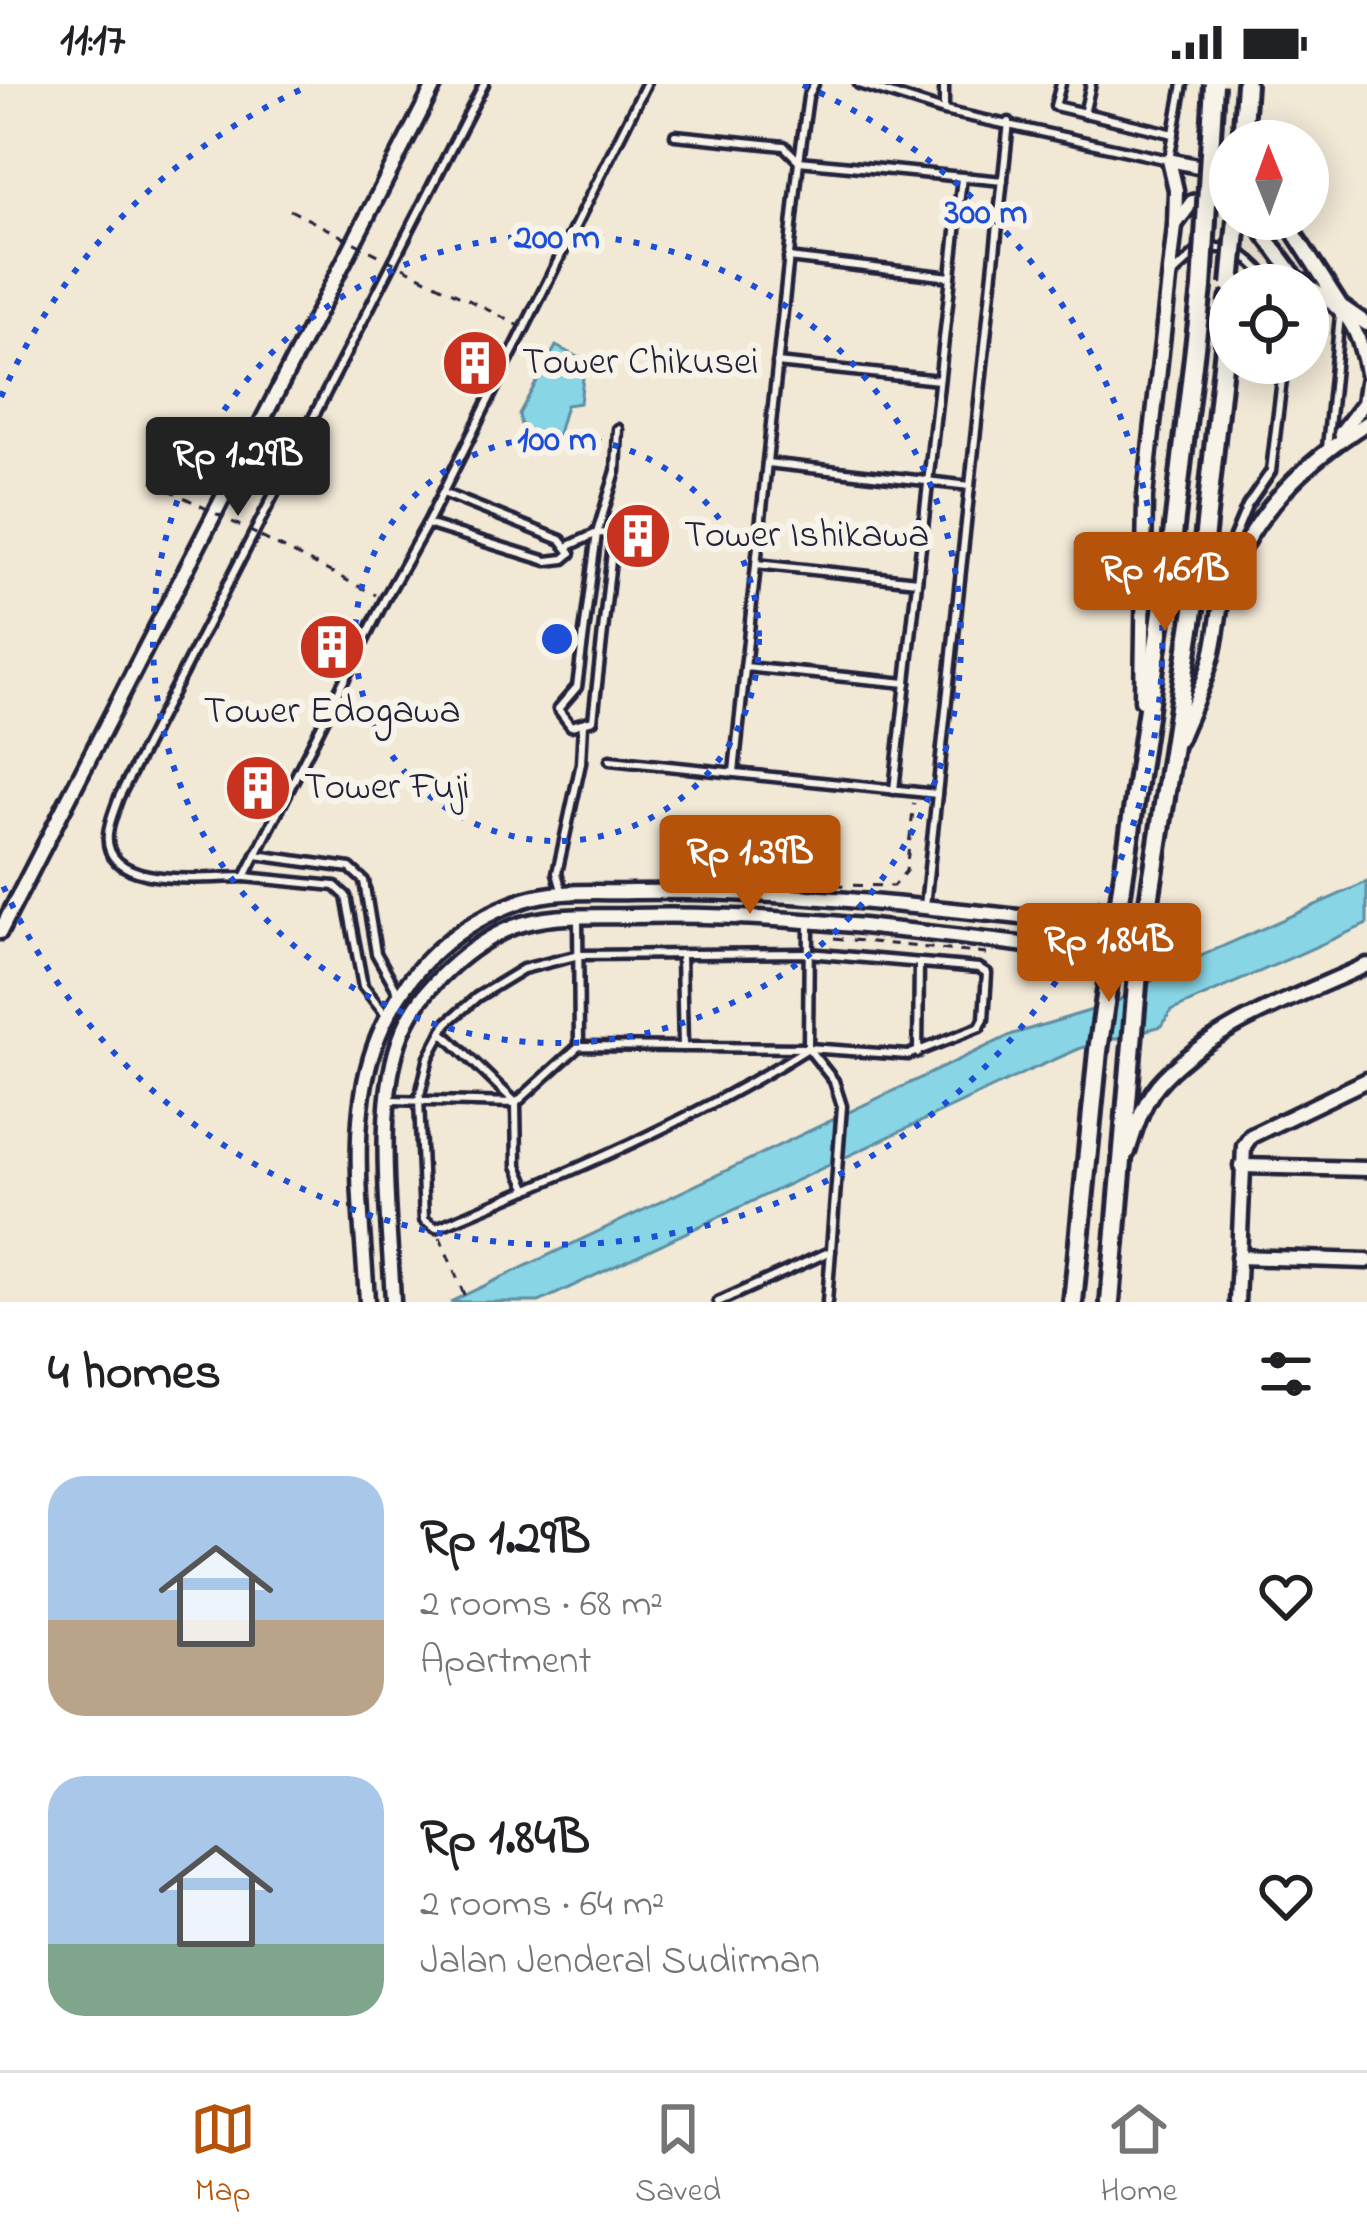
<!DOCTYPE html>
<html lang="en">
<head>
<meta charset="utf-8">
<style>
	:root { --surface:#fff; --page:#f6f6f6; --text:#202124; --muted:#757577; --line:#e0e0e0; --accent:#b45309 }
	body { margin:0; font-family:"Indie Flower",sans-serif; background:var(--page); color:var(--text); height:100vh; display:flex; flex-direction:column; font-size:45px; white-space:nowrap }
	* { box-sizing:border-box; margin:0 }
	p { font-size:39px; color:var(--muted) }
	.icon { flex:none; width:66px; height:66px; fill:none; stroke:currentColor; stroke-width:2; stroke-linecap:round; stroke-linejoin:round }
	.map { position:relative; height:1218px; overflow:hidden }
	.details { display:flex; flex-direction:column; background:var(--surface); flex:1 }
	.details>* { flex:none }
	.needle { width:78px; rotate:359deg }
	.tools { position:absolute; left:1209px; top:36px; display:grid; gap:24px }
	.tools a { display:grid; place-items:center; width:120px; height:120px; border-radius:50%; background:var(--surface); box-shadow:0 6px 30px #0003; font-size:60px }
	.price { position:absolute; translate:-50% -102px; padding:0 27px; border-radius:12px; background:var(--accent); color:#fff; font-size:39px; line-height:78px; filter:drop-shadow(0 3px 6px #0008) }
	.price::after { content:''; position:absolute; left:50%; top:72px; width:36px; height:27px; margin-left:-18px; background:inherit; clip-path:polygon(0 0,100% 0,50% 100%) }
	.price.selected { background:#222; color:#fff }
	ul { padding:0; list-style:none }
	li { display:flex; align-items:center; gap:36px; height:300px; padding:0 48px }
	li span { display:grid; place-items:center; flex:none; width:336px; height:240px; border-radius:36px; color:#555 }
	li>.icon { margin-inline-start:auto }
	span .icon { width:144px; height:144px; fill:#fffc; stroke-width:1 }
	li b { font-size:51px }
	h2 { display:flex; justify-content:space-between; align-items:center; height:144px; padding:0 48px; font-size:51px }
	.status { display:flex; justify-content:space-between; align-items:center; height:84px; padding:0 60px; background:var(--surface); direction:ltr }
	.status svg { height:33px; fill:currentColor }
	.tabs { display:flex; justify-content:space-around; align-items:center; height:168px; border-top:3px solid var(--line); background:var(--surface); font-size:33px; color:var(--muted) }
	.tabs a { display:grid; justify-items:center; gap:6px }
	.tabs .selected { color:var(--accent) }
	.map>svg:first-child { display:block }
	.water { fill:#87d5e5; stroke:#5f8da1; stroke-width:3 }
	.lines { fill:none; stroke-linecap:round; stroke-linejoin:round }
	.service-casing { stroke:#22223b; stroke-width:15 }
	.minor-casing { stroke:#22223b; stroke-width:21 }
	.secondary-casing { stroke:#22223b; stroke-width:26 }
	.path { stroke:#22223b; stroke-width:3; stroke-dasharray:9 9; stroke-linecap:butt }
	.service { stroke:#f7f3e8; stroke-width:6 }
	.minor { stroke:#f7f3e8; stroke-width:12 }
	.secondary { stroke:#f7f3e8; stroke-width:16 }
	.secondary-bridge-casing { stroke:#22223b; stroke-width:26; stroke-linecap:butt }
	.path-bridge { stroke:#22223b; stroke-width:3; stroke-dasharray:9 9; stroke-linecap:butt }
	.secondary-bridge { stroke:#f7f3e8; stroke-width:16 }
	.ring { fill:none; stroke:#1d4ed8; stroke-width:6; stroke-dasharray:6 12 }
	.labels { text-anchor:middle; dominant-baseline:central; stroke-width:12; stroke-linejoin:round; paint-order:stroke }
	.poi-label { font-size:39px; fill:#22223b; stroke:#f7f3e8; text-anchor:start }
	.centre { fill:#1d4ed8; stroke:#f7f3e8; stroke-width:6 }
	.ring-label { font-size:36px; text-anchor:middle; font-weight:bold; fill:#1d4ed8; stroke:#f7f3e8; stroke-width:12; stroke-linejoin:round; paint-order:stroke }
</style>
</head>
<body>
<div class="status"><b>11:17</b><svg viewBox="0 0 49 12"><path d="M0 12V9h3v3zM5 12V6h3v6zM10 12V3h3v9zM15 12V0h3v12zM26 1h20v11H26zM47 4h2v5h-2z"/></svg></div>
<div class="map">
<svg width="1367" height="1218" viewBox="0 0 1367 1218">
	<rect width="100%" height="100%" fill="#f1e8d6"/>
	<filter id="ink" filterUnits="userSpaceOnUse"><feTurbulence type="fractalNoise" baseFrequency=".00833" numOctaves="2"/><feDisplacementMap in="SourceGraphic" scale="24" xChannelSelector="R" yChannelSelector="G"/><feConvolveMatrix kernelMatrix="1 2 1 2 8 2 1 2 1" color-interpolation-filters="sRGB"/></filter>
	<g filter="url(#ink)">
		<g class="water">
			<polygon points="556,262 585,277 580,319 566,321 556,357 522,348 519,330"/>
			<polygon points="1367,798 1367,840 1171,927 1162,942 1081,964 1028,987 539,1218 450,1218 1013,950 1112,920 1174,884"/>
		</g>
		<g class="lines">
			<defs>
				<g id="service">
					<path d="M484,0L119,713C115,725 109,738 108,750C102,807 209,793 245,793L385,515L427,440L646,0"/>
					<polyline points="859,0 944,27 1169,76 1183,0"/>
					<polyline points="944,0 944,25"/>
					<polyline points="1061,0 1055,22 1174,50"/>
					<polyline points="1084,30 1091,0"/>
					<polyline points="675,51 784,62 799,77 1003,97"/>
					<path d="M1210,164C1240,162 1256,179 1273,201"/>
					<polyline points="788,174 951,193"/>
					<polyline points="1172,191 1198,167"/>
					<polyline points="777,279 939,296"/>
					<polyline points="1327,364 1340,231"/>
					<polyline points="767,379 970,402"/>
					<polyline points="427,440 547,477 564,475 571,469 561,456 443,409"/>
					<polyline points="569,462 597,449 614,450 593,636 571,642 558,625 577,603 597,449 616,387 618,345"/>
					<polyline points="756,480 917,497"/>
					<polyline points="1228,486 1232,458 1247,422 1271,387 1284,279"/>
					<polyline points="745,583 906,599"/>
					<polyline points="610,676 937,710"/>
					<polyline points="734,688 799,77 808,13 814,0"/>
					<polyline points="894,706 962,93"/>
					<polyline points="256,771 350,784 364,797 376,869 399,910"/>
					<polyline points="245,793 335,802 346,812 363,902 387,932"/>
					<polyline points="562,806 557,789 581,679 583,639"/>
					<polyline points="925,822 1009,38"/>
					<polyline points="578,833 579,962"/>
					<polyline points="809,841 808,964 834,997 842,1022 827,1218"/>
					<polyline points="681,871 683,963"/>
					<polyline points="442,948 516,1019 517,1082 528,1106"/>
					<polyline points="918,969 919,879"/>
					<path d="M391,1016L516,1019L579,962L808,964L908,971L980,943L984,935L987,889L979,884L808,869L579,871L523,885L477,913L447,939L429,973L419,1015L424,1136L436,1144C563,1091 692,1038 808,964"/>
					<polyline points="718,1218 831,1167"/>
				</g>
				<g id="minor">
					<polyline points="1253,135 1297,195 1307,201"/>
					<polyline points="1285,135 1341,222 1367,240"/>
					<polyline points="1175,141 1192,118 1215,113 1230,118"/>
					<path d="M1308,202C1347,225 1359,243 1367,289"/>
					<polyline points="1341,349 1364,319 1367,298"/>
					<polyline points="1142,616 1145,412 1175,142 1176,106 1169,76 1230,89"/>
					<path d="M1179,656C1189,631 1202,605 1210,579C1219,552 1217,522 1227,497C1256,426 1304,379 1367,339"/>
					<polyline points="0,848 435,0"/>
					<path d="M1128,1068C1136,1042 1144,1014 1164,994C1218,939 1299,912 1367,881"/>
					<polyline points="1241,1082 1367,1085"/>
					<polyline points="1238,1173 1367,1177"/>
					<path d="M367,1218C363,1137 347,1042 374,964C400,891 451,841 524,816C557,805 598,809 633,808C794,805 955,827 1115,843"/>
					<path d="M393,1218C390,1141 373,1017 403,947C421,903 470,860 513,843C550,829 592,833 630,832C791,827 951,853 1111,871"/>
					<polyline points="1237,1218 1244,1062 1251,1052 1367,996"/>
				</g>
				<g id="secondary">
					<polyline points="1242,57 1246,0"/>
					<polyline points="1073,1218 1098,967 1172,460 1202,204"/>
					<polyline points="1110,1218 1138,889 1203,467 1230,216"/>
				</g>
			</defs>
			<use href="#service" class="service-casing"/>
			<use href="#minor" class="minor-casing"/>
			<use href="#secondary" class="secondary-casing"/>
			<g class="path">
				<polyline points="403,183 518,241"/>
				<polyline points="261,453 376,511"/>
				<polyline points="835,801 893,802 906,787 914,719"/>
				<polyline points="834,854 986,870"/>
				<polyline points="440,1153 467,1218"/>
			</g>
			<use href="#service" class="service"/>
			<use href="#minor" class="minor"/>
			<use href="#secondary" class="secondary"/>
			<defs>
				<g id="secondary-bridge">
					<polyline points="1231,201 1237,135"/>
					<polyline points="1202,204 1214,0"/>
				</g>
			</defs>
			<use href="#secondary-bridge" class="secondary-bridge-casing"/>
			<g class="path-bridge">
				<polyline points="290,126 396,180"/>
				<polyline points="152,397 260,452"/>
			</g>
			<use href="#secondary-bridge" class="secondary-bridge"/>
		</g>
	</g>
	<g class="ring">
		<circle cx="557" cy="555" r="202"/>
		<circle cx="557" cy="555" r="404"/>
		<path d="M1 313A606 606 0 0 1 311 1M803 1A606 606 0 1 1 1 797"/>
	</g>
	<defs>
		<symbol id="building-disc" viewBox="-11 -11 22 22"><circle r="9.5" fill="#c8321e" stroke="#f7f3e8"/><path d="M-4-6H4V6H1V3H-1V6H-4ZM-2.5-4.3h1.7v1.8h-1.7ZM.8-4.3h1.7v1.8H.8ZM-2.5-1h1.7V.8h-1.7ZM.8-1h1.7V.8H.8Z" fill="#fff"/></symbol>
	</defs>
	<g fill-rule="evenodd">
		<use href="#building-disc" x="437" y="241" width="76" height="76"/>
		<use href="#building-disc" x="600" y="414" width="76" height="76"/>
		<use href="#building-disc" x="294" y="525" width="76" height="76"/>
		<use href="#building-disc" x="220" y="666" width="76" height="76"/>
	</g>
	<g class="labels">
		<g class="poi-label">
			<text x="522" y="279">Tower Chikusei</text>
			<text x="684" y="452">Tower Ishikawa</text>
			<text x="332" y="628" text-anchor="middle">Tower Edogawa</text>
			<text x="304" y="704">Tower Fuji</text>
		</g>
	</g>
	<circle cx="557" cy="555" r="18" class="centre"/>
	<g class="ring-label">
		<text x="986" y="139">300 m</text>
		<text x="557" y="164">200 m</text>
		<text x="557" y="366">100 m</text>
	</g>
</svg>
<div class="tools">
<a><svg class="needle" viewBox="-14 -14 28 28"><path d="M0-13l5 13h-10z" fill="#e53935"/><path d="M0 13l5-13h-10z" fill="#757577"/></svg></a>
<a><svg class="icon" aria-label="locate" viewBox="0 0 24 24"><circle cx="12" cy="12" r="6"/><path d="M12 2v4M12 18v4M2 12h4M18 12h4"/></svg></a>
</div>
<b class="price selected" style="left:238px;top:435px">Rp 1.29B</b>
<b class="price" style="left:1165px;top:550px">Rp 1.61B</b>
<b class="price" style="left:750px;top:833px">Rp 1.39B</b>
<b class="price" style="left:1109px;top:921px">Rp 1.84B</b>
</div>
<section class="details">
<h2>4 homes<svg class="icon" aria-label="filters" viewBox="0 0 24 24"><path d="M4 7h16M4 17h16"/><circle cx="9" cy="7" r="2"/><circle cx="15" cy="17" r="2"/></svg></h2>
<ul>
<li><span style="background:linear-gradient(#a9c7e8 60%,#b9a48a 0)"><svg class="icon" aria-label="home" viewBox="0 0 24 24"><path d="M3 11l9-7 9 7M6 9v11h12V9"/></svg></span><div><b>Rp 1.29B</b><p>2 rooms · 68 m²</p><p>Apartment</p></div><svg class="icon" aria-label="heart" viewBox="0 0 24 24"><path d="M12 20l-8-8c-3-5 5-10 8-4 3-6 11-1 8 4z"/></svg></li>
<li><span style="background:linear-gradient(#a9c7e8 70%,#7fa58c 0)"><svg class="icon" aria-label="home" viewBox="0 0 24 24"><path d="M3 11l9-7 9 7M6 9v11h12V9"/></svg></span><div><b>Rp 1.84B</b><p>2 rooms · 64 m²</p><p>Jalan Jenderal Sudirman</p></div><svg class="icon" aria-label="heart" viewBox="0 0 24 24"><path d="M12 20l-8-8c-3-5 5-10 8-4 3-6 11-1 8 4z"/></svg></li>
</ul>
</section>
<nav class="tabs">
<a class="selected"><svg class="icon" aria-label="map" viewBox="0 0 24 24"><path d="M3 6l6-2 6 2 6-2v14l-6 2-6-2-6 2zM9 4v14M15 6v14"/></svg>Map</a>
<a><svg class="icon" aria-label="saved" viewBox="0 0 24 24"><path d="M7 4h10v16l-5-4-5 4z"/></svg>Saved</a>
<a><svg class="icon" aria-label="home" viewBox="0 0 24 24"><path d="M3 11l9-7 9 7M6 9v11h12V9"/></svg>Home</a>
</nav>
</body>
</html>
